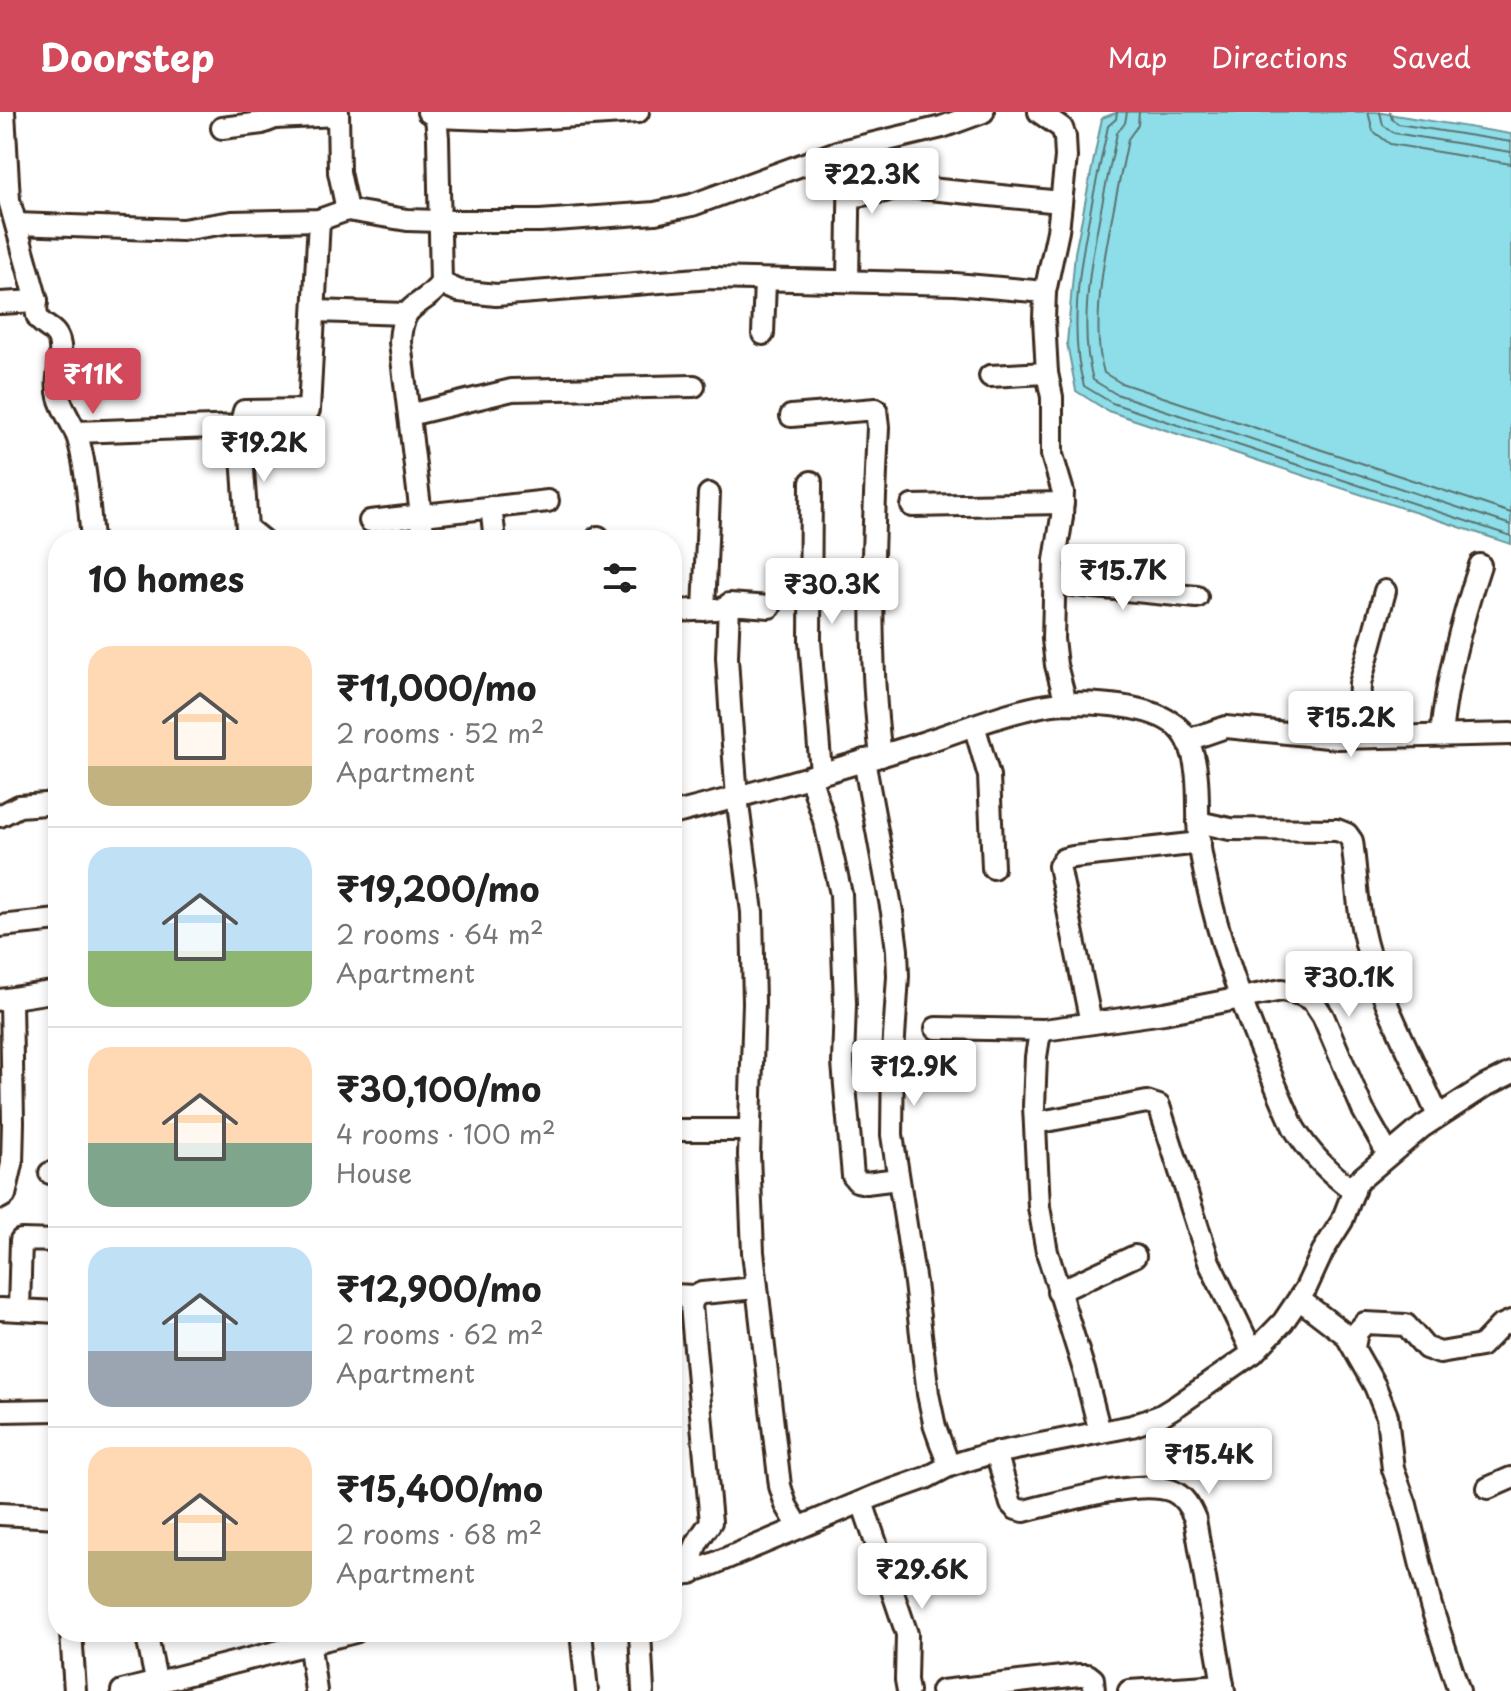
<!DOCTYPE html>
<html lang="en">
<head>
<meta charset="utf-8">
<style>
	:root { --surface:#fff; --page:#f2f2f2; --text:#222; --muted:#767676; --line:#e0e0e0; --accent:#d1495b }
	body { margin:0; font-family:"Playpen Sans",sans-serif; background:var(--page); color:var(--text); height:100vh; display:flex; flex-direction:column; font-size:30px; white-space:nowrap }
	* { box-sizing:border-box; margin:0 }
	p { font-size:26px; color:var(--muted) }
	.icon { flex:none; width:44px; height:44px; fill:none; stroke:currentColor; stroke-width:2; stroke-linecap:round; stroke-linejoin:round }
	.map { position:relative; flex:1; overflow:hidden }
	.drawer { position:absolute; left:48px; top:418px; width:634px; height:1112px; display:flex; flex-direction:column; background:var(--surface); border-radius:32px; box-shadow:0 4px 12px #0003 }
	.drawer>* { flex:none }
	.price { position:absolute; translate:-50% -68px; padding:0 18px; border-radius:8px; background:#fff; color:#222; font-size:26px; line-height:52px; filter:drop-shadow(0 2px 4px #0008) }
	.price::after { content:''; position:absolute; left:50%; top:48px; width:24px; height:18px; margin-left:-12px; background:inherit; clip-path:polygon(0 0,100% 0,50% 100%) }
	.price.current { background:var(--accent); color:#fff }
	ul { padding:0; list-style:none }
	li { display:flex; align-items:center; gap:24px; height:200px; padding:0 40px }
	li+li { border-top:2px solid var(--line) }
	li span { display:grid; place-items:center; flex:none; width:224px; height:160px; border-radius:24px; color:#555 }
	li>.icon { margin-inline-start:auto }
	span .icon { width:96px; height:96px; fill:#fffc; stroke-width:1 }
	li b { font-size:34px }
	h2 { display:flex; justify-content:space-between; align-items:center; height:96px; padding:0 40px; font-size:34px }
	header { display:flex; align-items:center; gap:48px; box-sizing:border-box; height:112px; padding:0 40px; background:var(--accent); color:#fff }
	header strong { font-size:38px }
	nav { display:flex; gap:44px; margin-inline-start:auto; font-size:28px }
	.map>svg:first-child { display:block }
	.water { fill:#8ddee9; stroke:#6c9698; stroke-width:2 }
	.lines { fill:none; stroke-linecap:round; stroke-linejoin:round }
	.shore { stroke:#5c726f; stroke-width:2 }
	.street-casing { stroke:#3b2a1e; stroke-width:26 }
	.street { stroke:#fff; stroke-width:20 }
</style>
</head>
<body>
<header>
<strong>Doorstep</strong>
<nav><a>Map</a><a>Directions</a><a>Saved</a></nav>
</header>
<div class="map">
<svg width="1511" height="1579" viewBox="0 0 1511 1579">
	<rect width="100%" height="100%" fill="#fff"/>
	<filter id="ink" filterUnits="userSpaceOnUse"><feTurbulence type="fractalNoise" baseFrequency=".0125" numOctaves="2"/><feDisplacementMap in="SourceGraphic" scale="16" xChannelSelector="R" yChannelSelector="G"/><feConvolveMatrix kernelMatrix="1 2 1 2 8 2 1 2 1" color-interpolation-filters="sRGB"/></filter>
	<g filter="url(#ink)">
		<polygon class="water" points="1118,0 1376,0 1511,22 1511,432 1108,299 1076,279 1067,231 1075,141 1102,6"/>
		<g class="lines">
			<g class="shore">
				<path d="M1117,0L1116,7L1108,14C1093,91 1062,199 1084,274L1112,291L1511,424"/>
				<path d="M1127,0L1125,11L1117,21C1103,91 1073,200 1093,268L1116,282L1511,413"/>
				<path d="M1139,0L1138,13L1128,27C1116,91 1086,200 1104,261L1121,271L1511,401"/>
				<polyline points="1368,0 1373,19 1390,32 1511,52"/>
				<polyline points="1380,0 1383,13 1394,21 1511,40"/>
				<polyline points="1390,0 1392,7 1398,12 1511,30"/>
			</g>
			<defs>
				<g id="street">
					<path d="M4,0L9,88L37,189C32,218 54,210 59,229C64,246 54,266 59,285C63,300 75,314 79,330C87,361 89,395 92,428"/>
					<polyline points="274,0 275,6 338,3"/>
					<polyline points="338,0 339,60 347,98"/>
					<polyline points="1039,0 1062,16 1065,25 1066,45 1058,119 1045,180 1044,207 1047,261 1052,285 1052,343 1063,380 1062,405 1055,448 1053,527 1056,553 1066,591"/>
					<polyline points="436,5 515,8 638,0"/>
					<polyline points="222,16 262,11 275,6"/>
					<polyline points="851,85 909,75 1061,90"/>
					<polyline points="16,112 182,118 232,110 319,108 347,98 407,108 440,109 540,109 655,101 692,93 837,40 942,15 983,0"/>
					<polyline points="848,169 850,38"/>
					<polyline points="441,171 459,179 496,183 711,166 955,172 1045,180"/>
					<polyline points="0,191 37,189"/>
					<polyline points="316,199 405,202"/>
					<polyline points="763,222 765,169"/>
					<polyline points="990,264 1047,261"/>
					<polyline points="409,303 512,278 694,274"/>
					<path d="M791,304L876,297L878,315C873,425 867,534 881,644"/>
					<polyline points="240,314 247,416 262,428"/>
					<polyline points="76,320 240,314 244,299 309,298 319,108"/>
					<polyline points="811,370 810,529 821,660"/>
					<polyline points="912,394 1063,391"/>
					<polyline points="491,395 495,428"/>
					<polyline points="370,409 548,389"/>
					<polyline points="598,425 599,428"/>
					<path d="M424,428L400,230C402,187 421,198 441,171L438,26L436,5L428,0"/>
					<polyline points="1054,471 1197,485"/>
					<polyline points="770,495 729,492 727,545 730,594 737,685 752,800 754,891 749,1043 753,1140 780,1374 786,1393 799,1415"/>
					<polyline points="704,498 709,382"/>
					<polyline points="672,499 716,497"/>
					<polyline points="974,613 989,664 993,756"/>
					<path d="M1441,623C1447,564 1461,510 1480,453"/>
					<polyline points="1358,624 1360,572 1385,479"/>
					<polyline points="1188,628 1226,615 1338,626 1511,622"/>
					<polyline points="864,648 892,800 897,838 898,864 893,941 892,1023 915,1171 928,1282 935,1315 949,1354"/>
					<polyline points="810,664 826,715 841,782 845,892 843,951 853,1064 857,1069 866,1071 898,1067"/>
					<path d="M672,702C756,681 839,657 922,631C963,618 1025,592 1067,591C1101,591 1172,593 1188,629C1204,664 1194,705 1201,742C1218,837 1255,928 1294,1016C1310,1042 1329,1061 1354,1079"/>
					<polyline points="0,704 19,694 58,691"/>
					<path d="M1198,710L1230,717L1337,718L1347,722L1352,729C1356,758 1357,787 1362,815C1374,877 1413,946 1438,1004"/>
					<polyline points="0,814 58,808"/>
					<polyline points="0,888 58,879"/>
					<polyline points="1091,911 1059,754 1064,747 1073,745 1200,731"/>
					<polyline points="936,916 1044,918"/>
					<polyline points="1035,1011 1147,990 1159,994 1209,1150 1253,1241"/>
					<polyline points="672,1018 749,1018"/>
					<polyline points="50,1061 58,1062"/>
					<polyline points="0,1086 5,1083 12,1052 13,1010 11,887"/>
					<polyline points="1058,1180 1135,1144"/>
					<polyline points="672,1183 695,1184"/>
					<polyline points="1299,1187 1346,1223 1375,1274 1387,1304 1393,1357 1406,1393 1431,1494 1459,1579"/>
					<polyline points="0,1197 58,1200"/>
					<polyline points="19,1197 21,1128 58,1129"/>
					<polyline points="1354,1235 1357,1220 1365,1211 1406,1213 1426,1236 1440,1241 1481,1234 1500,1214 1511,1209"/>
					<polyline points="0,1299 58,1298"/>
					<polyline points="1100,1320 1084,1258 1047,1140 1039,1095 1034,994 1036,945 1039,926 1044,918 1164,901 1282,878 1300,882 1313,889 1323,904 1363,998 1388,1042"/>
					<path d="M996,1340L1011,1392L1016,1397L1024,1399C1059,1391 1140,1366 1172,1379C1184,1384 1190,1395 1195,1407L1224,1579"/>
					<polyline points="1488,1376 1511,1366"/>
					<polyline points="862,1390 907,1522 906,1568 908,1579"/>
					<polyline points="0,1402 58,1405"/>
					<path d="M691,1461C693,1432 696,1432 711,1410L691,1193L695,1184L702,1181L757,1176"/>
					<polyline points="672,1466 708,1454 875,1384 926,1366 949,1354 985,1343 1132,1314 1160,1304 1178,1293 1253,1241 1283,1210 1306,1176 1323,1139 1342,1109 1357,1070 1422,1015 1485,974 1511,961"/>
					<polyline points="71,1520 75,1579"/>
					<polyline points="146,1520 156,1568"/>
					<polyline points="308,1520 316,1579"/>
					<polyline points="581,1520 587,1579"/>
					<polyline points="640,1520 643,1579"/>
					<polyline points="122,1579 355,1520"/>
					<polyline points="942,1579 1079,1563 1088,1563 1093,1567 1094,1579"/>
					<polyline points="1129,1579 1223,1573"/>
				</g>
			</defs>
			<use href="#street" class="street-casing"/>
			<use href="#street" class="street"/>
		</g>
	</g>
</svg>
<b class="price" style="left:872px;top:104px">₹22.3K</b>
<b class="price current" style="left:93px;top:304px">₹11K</b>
<b class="price" style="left:264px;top:372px">₹19.2K</b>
<b class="price" style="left:1123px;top:500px">₹15.7K</b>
<b class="price" style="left:832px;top:514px">₹30.3K</b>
<b class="price" style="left:1351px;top:647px">₹15.2K</b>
<b class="price" style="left:1349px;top:907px">₹30.1K</b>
<b class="price" style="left:914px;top:996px">₹12.9K</b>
<b class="price" style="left:1209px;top:1384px">₹15.4K</b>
<b class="price" style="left:922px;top:1499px">₹29.6K</b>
<section class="drawer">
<h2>10 homes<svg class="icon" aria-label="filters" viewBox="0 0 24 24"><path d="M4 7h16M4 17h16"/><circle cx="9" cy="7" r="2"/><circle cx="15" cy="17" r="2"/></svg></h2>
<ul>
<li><span style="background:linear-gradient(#ffd9b3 75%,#c2b280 0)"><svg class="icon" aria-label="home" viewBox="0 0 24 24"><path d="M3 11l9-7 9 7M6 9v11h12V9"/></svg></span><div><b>₹11,000/mo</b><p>2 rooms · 52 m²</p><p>Apartment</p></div></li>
<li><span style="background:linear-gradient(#bfe0f5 65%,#8fb573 0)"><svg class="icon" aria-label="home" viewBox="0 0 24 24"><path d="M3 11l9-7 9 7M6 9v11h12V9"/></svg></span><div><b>₹19,200/mo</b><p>2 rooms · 64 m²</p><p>Apartment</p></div></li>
<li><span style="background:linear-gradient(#ffd9b3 60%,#7fa58c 0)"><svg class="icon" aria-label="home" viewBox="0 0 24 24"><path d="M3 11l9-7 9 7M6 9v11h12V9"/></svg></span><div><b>₹30,100/mo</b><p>4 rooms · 100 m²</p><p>House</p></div></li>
<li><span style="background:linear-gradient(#bfe0f5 65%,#9aa5b1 0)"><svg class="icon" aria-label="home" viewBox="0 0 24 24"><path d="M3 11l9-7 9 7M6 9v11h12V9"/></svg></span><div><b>₹12,900/mo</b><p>2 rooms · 62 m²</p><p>Apartment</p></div></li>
<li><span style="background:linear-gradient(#ffd9b3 65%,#c2b280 0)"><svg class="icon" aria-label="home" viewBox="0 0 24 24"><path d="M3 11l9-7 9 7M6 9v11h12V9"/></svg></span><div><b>₹15,400/mo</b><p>2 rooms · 68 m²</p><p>Apartment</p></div></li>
</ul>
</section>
</div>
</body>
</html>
